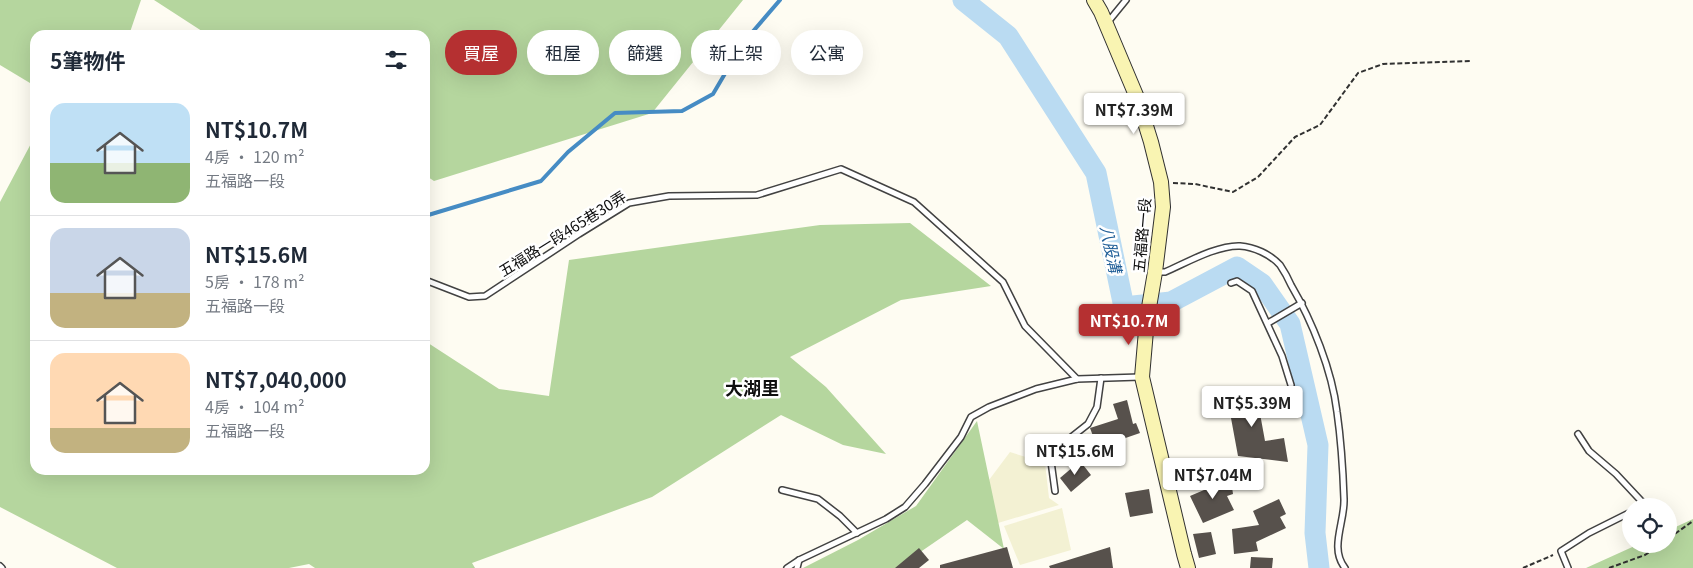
<!DOCTYPE html>
<html lang="zh-TW">
<head>
<meta charset="utf-8">
<style>
	:root { --surface:#fff; --page:#f6f6f7; --text:#1f2937; --muted:#747a83; --line:#e0e1e3; --accent:#b53031 }
	body { margin:0; font-family:Georgia,"Noto Sans TC",serif; background:var(--page); color:var(--text); height:100vh; display:flex; flex-direction:column; font-size:19px; white-space:nowrap }
	* { box-sizing:border-box; margin:0 }
	p { font-size:16px; color:var(--muted) }
	.icon { flex:none; width:28px; height:28px; fill:none; stroke:currentColor; stroke-width:2; stroke-linecap:round; stroke-linejoin:round }
	.map { position:relative; flex:1; overflow:hidden }
	.panel { position:absolute; left:30px; top:30px; width:400px; height:445px; display:flex; flex-direction:column; background:var(--surface); border-radius:15px; box-shadow:0 5px 20px #0002 }
	.panel>* { flex:none }
	.guide { position:absolute; left:445px; top:30px; width:475px; height:45px; display:flex; gap:10px }
	.controls { position:absolute; left:1622px; top:498px; display:grid; gap:10px }
	.controls a { display:grid; place-items:center; width:55px; height:55px; border-radius:50%; background:var(--surface); box-shadow:0 5px 20px #0002; font-size:25px }
	.price { position:absolute; translate:-50% -42px; padding:0 11px; border-radius:5px; background:#fff; color:#222; font-size:16px; line-height:32px; filter:drop-shadow(0 1px 2px #0008) }
	.price::after { content:''; position:absolute; left:50%; top:30px; width:15px; height:11px; margin-left:-8px; background:inherit; clip-path:polygon(0 0,100% 0,50% 100%) }
	.price.on { background:var(--accent); color:#fff }
	ul { padding:0; list-style:none }
	li { display:flex; align-items:center; gap:15px; height:125px; padding:0 20px }
	li+li { border-top:1px solid var(--line) }
	li span { display:grid; place-items:center; flex:none; width:140px; height:100px; border-radius:15px; color:#555 }
	li>.icon { margin-inline-start:auto }
	span .icon { width:60px; height:60px; fill:#fffc; stroke-width:1 }
	li b { font-size:21px }
	h2 { display:flex; justify-content:space-between; align-items:center; height:60px; padding:0 20px; font-size:21px }
	.tag { padding:0 18px; border-radius:22px; background:var(--surface); box-shadow:0 5px 20px #0002; font-size:18px; line-height:45px }
	.tag.on { background:var(--accent); color:#fff }
	.map>svg:first-child { display:block }
	.farmland { fill:#f3f1d3 }
	.forest { fill:#b5d69e }
	.lines { fill:none; stroke-linecap:round; stroke-linejoin:round }
	.stream { stroke:#468cc4; stroke-width:4 }
	.river { stroke:#badbf2; stroke-width:21 }
	.building { fill:#57514c }
	.lane-casing { stroke:#424242; stroke-width:8 }
	.secondary-casing { stroke:#313131; stroke-width:16 }
	.path { stroke:#313131; stroke-width:2; stroke-dasharray:5 2.5; stroke-linecap:butt }
	.lane { stroke:#fff; stroke-width:5 }
	.secondary { stroke:#f9f4b2; stroke-width:14 }
	.labels { text-anchor:middle; dominant-baseline:central; stroke-width:5; stroke-linejoin:round; paint-order:stroke }
	.street-label { font-size:15px; fill:#0f0f0f; stroke:#fff }
	.water-label { font-size:16px; font-style:italic; fill:#215f98; stroke:#fff }
	.quarter-label { font-size:18px; font-weight:bold; fill:#0f0f0f; stroke:#fff }
</style>
</head>
<body>
<div class="map">
<svg width="1693" height="568" viewBox="0 0 1693 568">
	<rect width="100%" height="100%" fill="#fefcf2"/>
	<g class="farmland">
		<polygon points="1010,452 1045,463 1049,498 1059,505 998,523 986,484"/>
		<polygon points="1062,508 1071,550 1020,565 1004,526"/>
	</g>
	<g class="forest">
		<polygon points="0,0 141,0 129,35 35,35 35,86 0,65"/>
		<polygon points="154,0 743,0 652,113 434,181 425,175 425,35 208,35"/>
		<polygon points="35,136 35,470 425,470 425,341 499,389 549,396 569,260 820,225 910,223 991,286 901,300 790,357 826,387 886,454 843,445 781,415 652,497 472,563 475,568 315,568 309,564 289,568 117,568 0,507 0,202"/>
		<polygon points="977,421 1004,549 967,520 897,568 803,568 858,540 916,506"/>
		<polygon points="1693,519 1693,568 1586,568 1639,544 1669,544 1669,530"/>
	</g>
	<g class="lines">
		<polyline class="stream" points="425,216 541,181 568,152 615,113 682,111 713,94 743,43 780,0"/>
		<polyline class="river" points="963,0 1008,36 1096,173 1124,307 1171,302 1237,267 1262,284 1290,324 1318,445 1315,533 1319,568"/>
	</g>
	<g class="building">
		<polygon points="1255,386 1265,441 1284,438 1288,462 1238,456 1226,391"/>
		<polygon points="1127,400 1133,424 1136,423 1140,433 1111,443 1112,447 1099,452 1090,428 1118,419 1113,404"/>
		<polygon points="1080,461 1091,475 1071,492 1060,478"/>
		<polygon points="1231,480 1233,494 1227,496 1234,510 1203,523 1190,496 1204,490 1203,484"/>
		<polygon points="1149,489 1153,513 1130,517 1125,493"/>
		<polygon points="1279,499 1286,514 1280,517 1286,528 1256,542 1258,551 1234,554 1232,529 1259,525 1253,511"/>
		<polygon points="1211,532 1216,554 1199,558 1193,534"/>
		<polygon points="1007,547 1013,568 940,568 940,565"/>
		<polygon points="1110,547 1113,568 1050,568 1049,566"/>
		<polygon points="919,548 929,560 919,568 895,568"/>
		<polygon points="1251,557 1273,558 1272,568 1250,568"/>
	</g>
	<g class="lines">
		<defs>
			<g id="lane">
				<polyline points="1108,22 1126,0"/>
				<path d="M1156,272H1165C1186,263 1217,245 1240,246C1254,247 1270,254 1280,265C1284,271 1288,278 1291,285C1312,321 1332,370 1337,412C1341,440 1343,470 1344,499C1345,522 1329,548 1345,568"/>
				<polyline points="425,280 469,297 485,296 579,234 629,203 669,196 757,195 841,169 914,202 1003,282 1025,326 1077,379"/>
				<polyline points="1231,283 1237,281 1252,291 1282,356 1291,385"/>
				<polyline points="1268,323 1302,303"/>
				<polyline points="1578,434 1589,451 1616,474 1645,505 1642,506"/>
				<polyline points="782,490 818,499 840,516 857,533"/>
				<polyline points="1055,491 1050,454 1088,424 1097,407 1101,378"/>
				<polyline points="0,566 2,568"/>
				<polyline points="787,568 799,560 886,519 905,507 925,484 961,437 971,417 989,407 1036,389 1077,379 1140,377"/>
				<polyline points="797,568 799,560"/>
				<polyline points="1568,568 1561,551 1589,533 1631,512"/>
			</g>
			<polyline id="secondary" points="1094,0 1101,12 1138,100 1151,142 1161,182 1163,207 1155,272 1147,319 1142,377 1184,554 1188,568"/>
		</defs>
		<use href="#lane" class="lane-casing"/>
		<use href="#secondary" class="secondary-casing"/>
		<g class="path">
			<polyline points="1173,183 1195,184 1233,192 1258,177 1295,137 1320,125 1358,73 1383,64 1470,61"/>
			<polyline points="1669,538 1693,521"/>
			<polyline points="1523,568 1553,555"/>
			<polyline points="1609,568 1645,555 1661,544"/>
		</g>
		<use href="#lane" class="lane"/>
		<use href="#secondary" class="secondary"/>
	</g>
	<g class="labels">
		<g class="street-label">
			<text transform="translate(562 233) rotate(-32)">五福路一段465巷30弄</text>
			<text transform="translate(1141 235) rotate(-85)">五福路一段</text>
		</g>
		<g class="water-label">
			<text transform="translate(1112 249) rotate(78)">八股溝</text>
		</g>
		<g class="quarter-label">
			<text x="752" y="387">大湖里</text>
		</g>
	</g>
</svg>
<div class="controls">
<a><svg class="icon" aria-label="locate" viewBox="0 0 24 24"><circle cx="12" cy="12" r="6"/><path d="M12 2v4M12 18v4M2 12h4M18 12h4"/></svg></a>
</div>
<b class="price" style="left:1134px;top:135px">NT$7.39M</b>
<b class="price on" style="left:1129px;top:346px">NT$10.7M</b>
<b class="price" style="left:1252px;top:428px">NT$5.39M</b>
<b class="price" style="left:1075px;top:476px">NT$15.6M</b>
<b class="price" style="left:1213px;top:500px">NT$7.04M</b>
<div class="guide">
<a class="tag on">買屋</a>
<a class="tag">租屋</a>
<a class="tag">篩選</a>
<a class="tag">新上架</a>
<a class="tag">公寓</a>
</div>
<section class="panel">
<h2>5筆物件<svg class="icon" aria-label="filters" viewBox="0 0 24 24"><path d="M4 7h16M4 17h16"/><circle cx="9" cy="7" r="2"/><circle cx="15" cy="17" r="2"/></svg></h2>
<ul>
<li><span style="background:linear-gradient(#bfe0f5 60%,#8fb573 0)"><svg class="icon" aria-label="home" viewBox="0 0 24 24"><path d="M3 11l9-7 9 7M6 9v11h12V9"/></svg></span><div><b>NT$10.7M</b><p>4房 · 120 m²</p><p>五福路一段</p></div></li>
<li><span style="background:linear-gradient(#c9d6e8 65%,#c2b280 0)"><svg class="icon" aria-label="home" viewBox="0 0 24 24"><path d="M3 11l9-7 9 7M6 9v11h12V9"/></svg></span><div><b>NT$15.6M</b><p>5房 · 178 m²</p><p>五福路一段</p></div></li>
<li><span style="background:linear-gradient(#ffd9b3 75%,#c2b280 0)"><svg class="icon" aria-label="home" viewBox="0 0 24 24"><path d="M3 11l9-7 9 7M6 9v11h12V9"/></svg></span><div><b>NT$7,040,000</b><p>4房 · 104 m²</p><p>五福路一段</p></div></li>
</ul>
</section>
</div>
</body>
</html>
